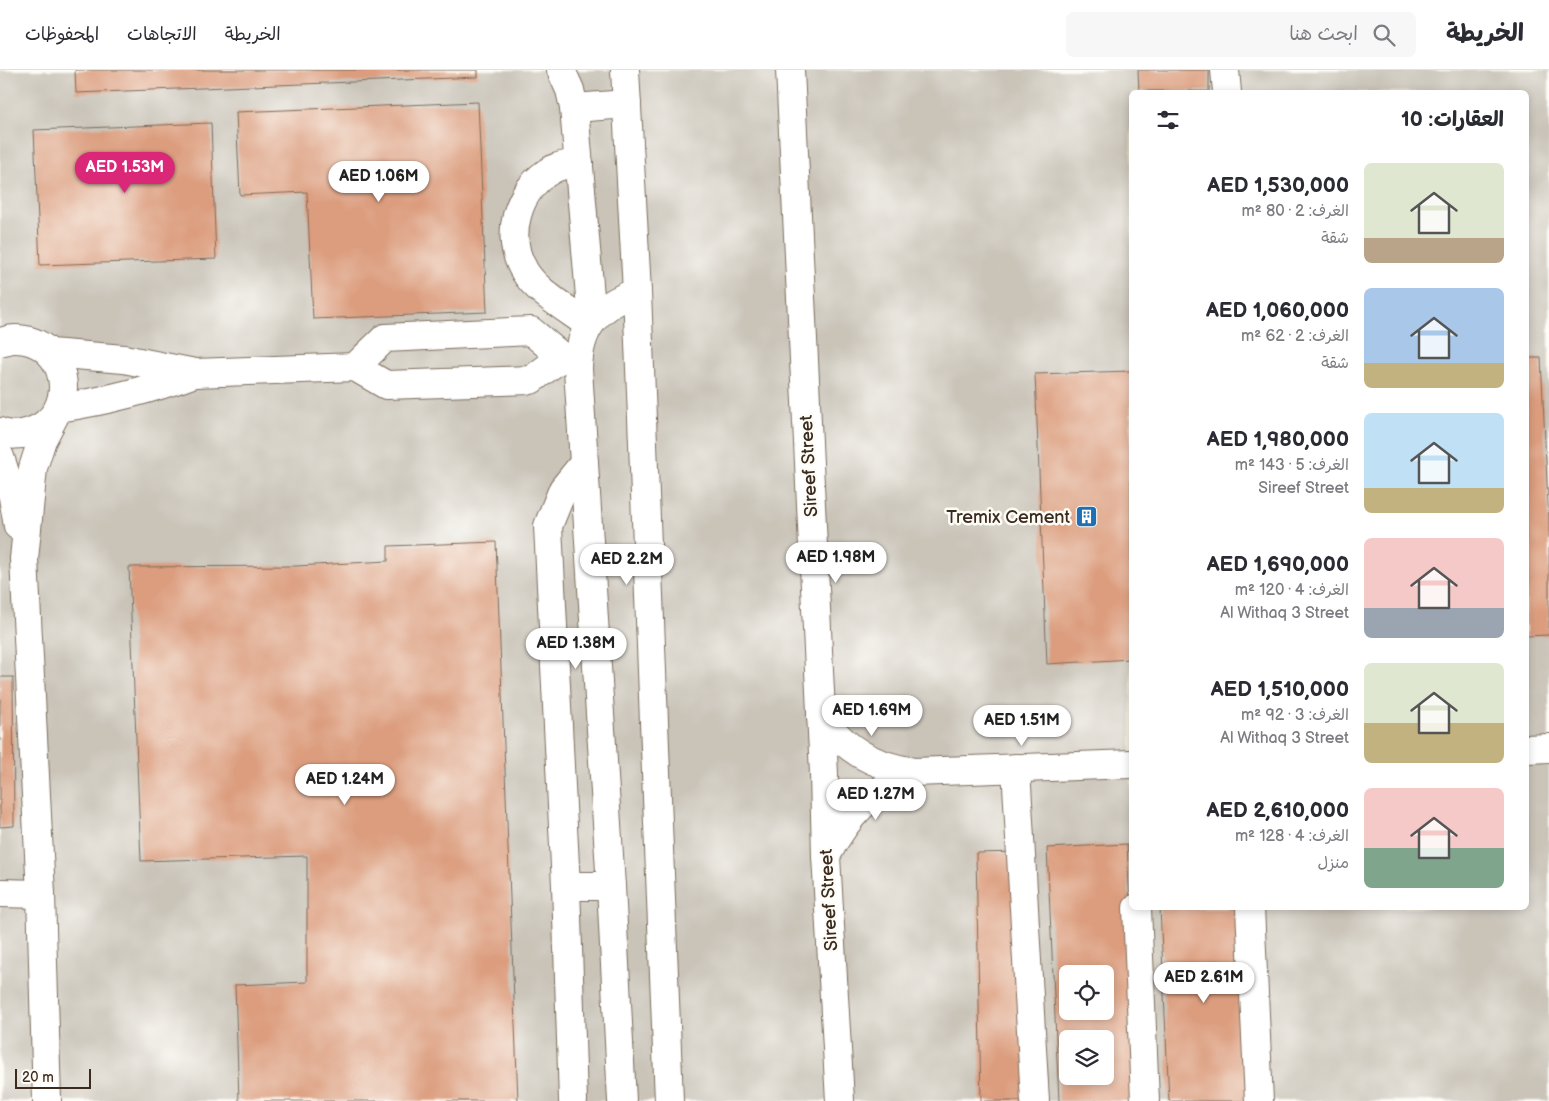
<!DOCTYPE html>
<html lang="ar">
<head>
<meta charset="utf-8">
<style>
	:root { --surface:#fff; --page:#f7f7f7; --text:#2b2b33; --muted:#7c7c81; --line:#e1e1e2; --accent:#db2777 }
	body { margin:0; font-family:"Balsamiq Sans","Playpen Sans Arabic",sans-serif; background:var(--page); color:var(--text); direction:rtl; height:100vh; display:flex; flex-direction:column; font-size:19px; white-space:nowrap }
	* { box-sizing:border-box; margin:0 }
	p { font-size:16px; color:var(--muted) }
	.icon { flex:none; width:28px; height:28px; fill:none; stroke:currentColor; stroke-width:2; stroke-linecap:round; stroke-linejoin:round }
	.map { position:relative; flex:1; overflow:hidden; direction:ltr }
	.side { position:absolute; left:1129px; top:20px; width:400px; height:820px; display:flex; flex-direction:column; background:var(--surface); border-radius:8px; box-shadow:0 2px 8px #0003; direction:rtl }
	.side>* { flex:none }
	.fabs { position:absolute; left:1059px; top:895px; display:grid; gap:10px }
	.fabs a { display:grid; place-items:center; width:55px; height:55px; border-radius:8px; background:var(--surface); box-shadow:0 2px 8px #0003; font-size:25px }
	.scale { position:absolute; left:15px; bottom:12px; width:76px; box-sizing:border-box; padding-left:5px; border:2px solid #3b2a1e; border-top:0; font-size:14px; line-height:18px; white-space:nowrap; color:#3b2a1e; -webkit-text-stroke:4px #fdfcf7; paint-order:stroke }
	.price { position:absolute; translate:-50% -42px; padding:0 11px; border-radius:18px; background:#fff; color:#222; font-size:16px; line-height:32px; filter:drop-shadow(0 1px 2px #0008) }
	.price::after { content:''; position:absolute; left:50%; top:30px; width:15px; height:11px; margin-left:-8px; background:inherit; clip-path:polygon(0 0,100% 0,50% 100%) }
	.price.on { background:var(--accent); color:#fff }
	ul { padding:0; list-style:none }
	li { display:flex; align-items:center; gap:15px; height:125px; padding:0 25px }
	li span { display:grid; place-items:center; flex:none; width:140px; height:100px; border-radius:8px; color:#555 }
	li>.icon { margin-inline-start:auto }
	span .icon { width:60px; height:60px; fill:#fffc; stroke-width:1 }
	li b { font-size:21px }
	h2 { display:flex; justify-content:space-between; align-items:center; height:60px; padding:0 25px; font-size:21px }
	header { display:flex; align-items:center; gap:30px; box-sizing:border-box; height:70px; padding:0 25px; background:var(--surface); border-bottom:1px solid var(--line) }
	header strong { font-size:24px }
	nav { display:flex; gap:28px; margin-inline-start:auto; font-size:18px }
	.search { width:350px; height:45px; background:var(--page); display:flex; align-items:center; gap:12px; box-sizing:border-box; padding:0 18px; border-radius:8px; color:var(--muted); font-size:19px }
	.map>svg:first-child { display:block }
	.industrial { fill:#c9c3b8; fill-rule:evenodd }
	.building { fill:#dc9d7e; fill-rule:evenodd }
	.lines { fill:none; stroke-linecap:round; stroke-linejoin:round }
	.minor-casing { stroke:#7c6d5d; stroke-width:30 }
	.minor { stroke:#fff; stroke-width:28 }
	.labels { text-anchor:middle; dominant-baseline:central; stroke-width:5; stroke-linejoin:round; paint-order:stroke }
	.street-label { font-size:18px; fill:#3b2a1e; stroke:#fdfcf7 }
	.poi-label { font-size:18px; fill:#3b2a1e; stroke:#fdfcf7; text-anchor:end }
</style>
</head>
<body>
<header>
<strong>الخريطة</strong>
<div class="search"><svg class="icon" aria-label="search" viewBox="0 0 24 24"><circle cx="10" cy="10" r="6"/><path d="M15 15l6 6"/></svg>ابحث هنا</div>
<nav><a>الخريطة</a><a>الاتجاهات</a><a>المحفوظات</a></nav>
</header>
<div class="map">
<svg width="1549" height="1031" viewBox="0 0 1549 1031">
	<rect width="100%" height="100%" fill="#fdfcf7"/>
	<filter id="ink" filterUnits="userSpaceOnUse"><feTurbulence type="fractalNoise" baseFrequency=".02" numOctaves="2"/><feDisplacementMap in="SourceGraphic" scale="10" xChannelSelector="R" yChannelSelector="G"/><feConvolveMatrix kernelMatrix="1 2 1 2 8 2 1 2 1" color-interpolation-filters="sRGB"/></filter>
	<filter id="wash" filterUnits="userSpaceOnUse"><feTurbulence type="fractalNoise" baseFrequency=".0096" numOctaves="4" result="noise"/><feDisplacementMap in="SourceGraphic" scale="20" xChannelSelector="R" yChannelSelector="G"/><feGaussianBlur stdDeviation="1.12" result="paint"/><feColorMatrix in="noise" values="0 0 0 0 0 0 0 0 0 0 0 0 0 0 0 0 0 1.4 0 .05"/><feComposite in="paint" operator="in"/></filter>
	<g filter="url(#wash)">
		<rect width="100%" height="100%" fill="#f4e9d3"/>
		<path class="industrial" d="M0,0H1549V1031H0ZM1131,22H1526V838H1131ZM1068,904H1105V941H1068ZM1068,969H1105V1006H1068Z"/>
		<g id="blocks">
			<g class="building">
				<polygon points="75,0 478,0 478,7 76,23"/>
				<polygon points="1138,0 1209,0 1209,21 1139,21"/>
				<polygon points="478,32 487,242 313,249 307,122 240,125 236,42"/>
				<polygon points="211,53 216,189 40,195 34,60"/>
				<polygon points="1526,288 1541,288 1549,454 1549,565 1526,566"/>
				<polygon points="1131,301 1131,589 1047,594 1035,304"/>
				<polygon points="496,472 518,1031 239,1031 235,915 307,912 307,786 141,791 129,497 296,496 388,491 388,476"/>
				<polygon points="0,607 13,607 14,756 0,757"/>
				<path d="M1127,774L1139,1031H1059L1047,778ZM1068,904H1105V941H1068ZM1068,969H1105V1006H1068Z"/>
				<polygon points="1020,782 1026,1031 981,1031 976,783"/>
				<polygon points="1160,838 1240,838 1249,1031 1169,1031"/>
			</g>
		</g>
	</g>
	<g filter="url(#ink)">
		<use href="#blocks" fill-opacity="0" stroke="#7c6d5d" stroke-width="1"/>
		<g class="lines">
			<defs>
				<g id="minor">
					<polyline points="561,0 570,20 574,38 592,250"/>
					<polyline points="625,0 637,222 669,1031"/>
					<polyline points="790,0 824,704 826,786 840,1031"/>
					<polyline points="1225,0 1227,22"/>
					<polyline points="574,38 627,34"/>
					<path d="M579,93C570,94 560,95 553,99C517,118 503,167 525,202C538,223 569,240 589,255"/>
					<path d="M0,272C5,271 10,269 15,269C69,269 82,344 30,362C21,365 9,366 0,362"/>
					<polyline points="50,283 124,289 195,303 355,297 386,315 531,310 562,287 579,286"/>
					<polyline points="355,297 385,268 531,261 562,287"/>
					<path d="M59,338C106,331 150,320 195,303"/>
					<polyline points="0,387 13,427 18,456"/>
					<path d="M821,647C847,681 872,695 914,702L1131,694"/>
					<polyline points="1526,679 1549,678"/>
					<polyline points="1016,698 1035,1031"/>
					<path d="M826,786C849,743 869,723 914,702"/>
					<polyline points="566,816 611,816"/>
					<polyline points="0,823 41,824"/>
					<polyline points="1137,838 1145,1031"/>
					<polyline points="1250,838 1259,1031"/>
					<polyline points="47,1031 41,824 24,489 33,398 42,370 55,345"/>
					<polyline points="573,1031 566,816 548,456 563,419 584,393"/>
					<path d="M622,1031L611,816L578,299C579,257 598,236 637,222"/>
				</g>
			</defs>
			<use href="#minor" class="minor-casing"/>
			<use href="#minor" class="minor"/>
		</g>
	</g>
	<defs>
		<symbol id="building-square" viewBox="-11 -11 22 22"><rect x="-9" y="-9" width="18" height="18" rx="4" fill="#1f6fb2" stroke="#fdfcf7"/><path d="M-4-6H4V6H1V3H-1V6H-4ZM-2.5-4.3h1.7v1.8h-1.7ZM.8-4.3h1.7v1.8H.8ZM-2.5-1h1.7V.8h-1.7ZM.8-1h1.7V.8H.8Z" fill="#fff"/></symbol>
	</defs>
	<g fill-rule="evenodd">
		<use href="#building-square" x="1074" y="434" width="25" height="25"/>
	</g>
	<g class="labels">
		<g class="street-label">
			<text transform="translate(809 396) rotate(-93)">Sireef Street</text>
			<text transform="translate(829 830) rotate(-93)">Sireef Street</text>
		</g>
		<g class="poi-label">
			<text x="1070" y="447">Tremix Cement</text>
		</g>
	</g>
</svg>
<div class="fabs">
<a><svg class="icon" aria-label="locate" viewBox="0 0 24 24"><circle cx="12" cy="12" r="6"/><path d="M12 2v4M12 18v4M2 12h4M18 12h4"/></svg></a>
<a><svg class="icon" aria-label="layers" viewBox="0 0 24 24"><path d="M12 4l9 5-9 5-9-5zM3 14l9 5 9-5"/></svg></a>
</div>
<div class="scale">20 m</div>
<b class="price on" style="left:125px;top:124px">AED 1.53M</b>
<b class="price" style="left:379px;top:133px">AED 1.06M</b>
<b class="price" style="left:836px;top:514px">AED 1.98M</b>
<b class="price" style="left:627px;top:516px">AED 2.2M</b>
<b class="price" style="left:576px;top:600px">AED 1.38M</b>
<b class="price" style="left:872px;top:667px">AED 1.69M</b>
<b class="price" style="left:1022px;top:677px">AED 1.51M</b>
<b class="price" style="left:345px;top:736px">AED 1.24M</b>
<b class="price" style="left:876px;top:751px">AED 1.27M</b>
<b class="price" style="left:1204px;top:934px">AED 2.61M</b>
<section class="side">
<h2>العقارات: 10<svg class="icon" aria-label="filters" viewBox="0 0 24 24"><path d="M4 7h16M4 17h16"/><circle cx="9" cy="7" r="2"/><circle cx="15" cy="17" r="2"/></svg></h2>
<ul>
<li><span style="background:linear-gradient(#dfe7d0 75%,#b9a48a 0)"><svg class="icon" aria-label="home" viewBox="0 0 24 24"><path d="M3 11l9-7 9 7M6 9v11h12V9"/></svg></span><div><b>AED 1,530,000</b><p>الغرف: 2 · 80 m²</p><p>شقة</p></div></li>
<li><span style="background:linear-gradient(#a9c7e8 75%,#c2b280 0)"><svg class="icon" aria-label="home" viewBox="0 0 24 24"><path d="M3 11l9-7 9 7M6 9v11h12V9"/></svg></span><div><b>AED 1,060,000</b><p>الغرف: 2 · 62 m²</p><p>شقة</p></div></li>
<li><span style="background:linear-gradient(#bfe0f5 75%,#c2b280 0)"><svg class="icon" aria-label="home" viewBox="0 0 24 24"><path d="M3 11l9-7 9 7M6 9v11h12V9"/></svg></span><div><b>AED 1,980,000</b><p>الغرف: 5 · 143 m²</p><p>Sireef Street</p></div></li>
<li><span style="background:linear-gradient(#f6c9c9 70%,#9aa5b1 0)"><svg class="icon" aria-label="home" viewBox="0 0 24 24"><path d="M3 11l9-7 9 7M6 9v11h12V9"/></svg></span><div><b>AED 1,690,000</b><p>الغرف: 4 · 120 m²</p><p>Al Withaq 3 Street</p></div></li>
<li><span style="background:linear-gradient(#dfe7d0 60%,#c2b280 0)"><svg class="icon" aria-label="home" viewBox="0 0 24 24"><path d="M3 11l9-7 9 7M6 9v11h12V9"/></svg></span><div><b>AED 1,510,000</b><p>الغرف: 3 · 92 m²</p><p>Al Withaq 3 Street</p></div></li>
<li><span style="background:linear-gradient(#f6c9c9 60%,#7fa58c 0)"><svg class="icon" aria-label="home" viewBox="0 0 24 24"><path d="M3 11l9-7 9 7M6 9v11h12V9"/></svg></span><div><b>AED 2,610,000</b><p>الغرف: 4 · 128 m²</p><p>منزل</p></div></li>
</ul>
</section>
</div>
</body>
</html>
